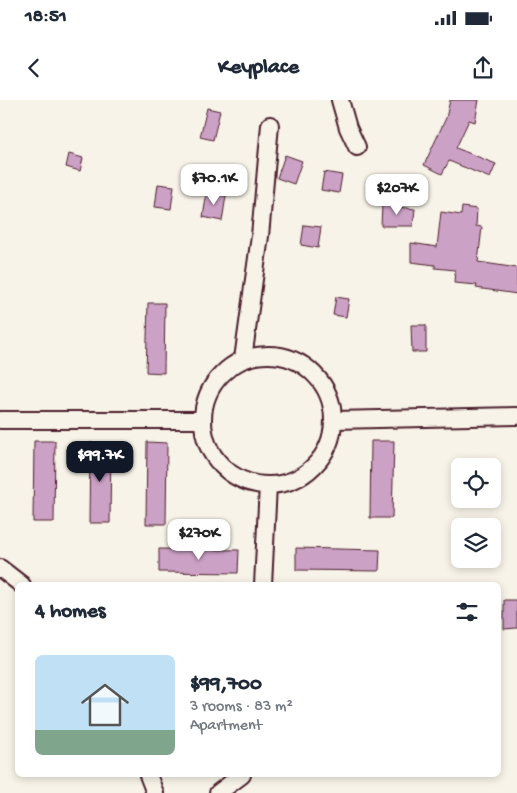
<!DOCTYPE html>
<html lang="en">
<head>
<meta charset="utf-8">
<style>
	:root { --surface:#fff; --page:#f2f2f3; --text:#1f2937; --muted:#747a83; --accent:#111827 }
	body { margin:0; font-family:"Gochi Hand",sans-serif; background:var(--page); color:var(--text); height:100vh; display:flex; flex-direction:column; font-size:19px; white-space:nowrap }
	* { box-sizing:border-box; margin:0 }
	p { font-size:16px; color:var(--muted) }
	.icon { flex:none; width:28px; height:28px; fill:none; stroke:currentColor; stroke-width:2; stroke-linecap:round; stroke-linejoin:round }
	.map { position:relative; flex:1; overflow:hidden }
	.details { position:absolute; left:15px; top:482px; width:486px; height:195px; display:flex; flex-direction:column; background:var(--surface); border-radius:8px; box-shadow:0 2px 8px #0003 }
	.details>* { flex:none }
	.buttons { position:absolute; left:451px; top:358px; display:grid; gap:10px }
	.buttons a { display:grid; place-items:center; width:50px; height:50px; border-radius:8px; background:var(--surface); box-shadow:0 2px 8px #0003; font-size:25px }
	.price { position:absolute; translate:-50% -42px; padding:0 11px; border-radius:10px; background:#fff; color:#222; font-size:16px; line-height:32px; filter:drop-shadow(0 1px 2px #0008) }
	.price::after { content:''; position:absolute; left:50%; top:30px; width:15px; height:11px; margin-left:-8px; background:inherit; clip-path:polygon(0 0,100% 0,50% 100%) }
	.price.selected { background:var(--accent); color:#fff }
	ul { padding:0; list-style:none }
	li { display:flex; align-items:center; gap:15px; height:125px; padding:0 20px }
	li span { display:grid; place-items:center; flex:none; width:140px; height:100px; border-radius:8px; color:#555 }
	li>.icon { margin-inline-start:auto }
	span .icon { width:60px; height:60px; fill:#fffc; stroke-width:1 }
	li b { font-size:21px }
	h2 { display:flex; justify-content:space-between; align-items:center; height:60px; padding:0 20px; font-size:21px }
	.status { display:flex; justify-content:space-between; align-items:center; height:35px; padding:0 25px; background:var(--surface); direction:ltr }
	.status svg { height:14px; fill:currentColor }
	header { display:flex; justify-content:space-between; align-items:center; height:65px; padding:0 20px; background:var(--surface); font-size:22px; font-weight:700 }
	.map>svg:first-child { display:block }
	.building { fill:#cca1c6; stroke:#4a1f2b }
	.lines { fill:none; stroke-linecap:round; stroke-linejoin:round }
	.street-casing { stroke:#4a1f2b; stroke-width:20 }
	.street { stroke:#f7f3e8; stroke-width:16 }
</style>
</head>
<body>
<div class="status"><b>18:51</b><svg viewBox="0 0 49 12"><path d="M0 12V9h3v3zM5 12V6h3v6zM10 12V3h3v9zM15 12V0h3v12zM26 1h20v11H26zM47 4h2v5h-2z"/></svg></div>
<header><svg class="icon" aria-label="back" viewBox="0 0 24 24"><path d="M15 5l-7 7 7 7"/></svg>Keyplace<svg class="icon" aria-label="share" viewBox="0 0 24 24"><path d="M12 15V3M7 8l5-5 5 5M5 13v7h14v-7"/></svg></header>
<div class="map">
<svg width="517" height="693" viewBox="0 0 517 693">
	<rect width="100%" height="100%" fill="#f7f3e8"/>
	<filter id="ink" filterUnits="userSpaceOnUse"><feTurbulence type="fractalNoise" baseFrequency=".02" numOctaves="2"/><feDisplacementMap in="SourceGraphic" scale="10" xChannelSelector="R" yChannelSelector="G"/><feConvolveMatrix kernelMatrix="1 2 1 2 8 2 1 2 1" color-interpolation-filters="sRGB"/></filter>
	<g filter="url(#ink)">
		<g class="building">
			<polygon points="450,0 479,0 475,22 469,20 456,48 496,64 490,78 449,61 442,74 424,65 446,18"/>
			<polygon points="207,8 220,11 213,40 200,37"/>
			<polygon points="69,54 83,58 80,71 66,67"/>
			<polygon points="285,55 302,61 294,84 277,78"/>
			<polygon points="324,72 342,75 339,93 321,90"/>
			<rect x="373" y="81" width="20" height="15"/>
			<polygon points="158,84 174,86 171,109 155,107"/>
			<polygon points="207,92 226,96 222,121 203,117"/>
			<polygon points="382,105 415,109 413,126 381,126"/>
			<polygon points="462,107 477,109 476,126 482,127 478,162 517,168 517,194 476,188 477,185 454,183 455,170 435,168 435,165 411,162 411,143 437,147 441,112 461,115"/>
			<polygon points="304,125 321,127 318,148 301,145"/>
			<polygon points="336,197 349,199 346,217 333,215"/>
			<polygon points="148,203 165,203 164,273 146,272"/>
			<polygon points="411,225 426,225 426,252 412,252"/>
			<polygon points="34,341 55,341 54,422 33,422"/>
			<polygon points="371,341 394,341 392,418 370,418"/>
			<polygon points="147,342 167,343 166,424 146,424"/>
			<polygon points="90,343 111,343 110,423 89,423"/>
			<polygon points="296,448 380,450 379,471 296,470"/>
			<polygon points="159,449 239,450 238,473 159,472"/>
			<polygon points="504,500 517,500 517,528 504,529"/>
		</g>
		<g class="lines">
			<defs>
				<g id="street">
					<polyline points="340,0 348,28 357,47"/>
					<circle cx="268" cy="320" r="65"/>
					<polyline points="243,259 260,136 270,25"/>
					<polyline points="0,320 202,320"/>
					<polyline points="334,320 517,316"/>
					<polyline points="0,468 22,485"/>
					<polyline points="263,485 268,385"/>
					<polyline points="148,675 155,693"/>
					<polyline points="218,693 242,675"/>
				</g>
			</defs>
			<use href="#street" class="street-casing"/>
			<use href="#street" class="street"/>
		</g>
	</g>
</svg>
<div class="buttons">
<a><svg class="icon" aria-label="locate" viewBox="0 0 24 24"><circle cx="12" cy="12" r="6"/><path d="M12 2v4M12 18v4M2 12h4M18 12h4"/></svg></a>
<a><svg class="icon" aria-label="layers" viewBox="0 0 24 24"><path d="M12 4l9 5-9 5-9-5zM3 14l9 5 9-5"/></svg></a>
</div>
<b class="price" style="left:214px;top:106px">$70.1K</b>
<b class="price" style="left:397px;top:116px">$207K</b>
<b class="price selected" style="left:100px;top:383px">$99.7K</b>
<b class="price" style="left:199px;top:461px">$270K</b>
<section class="details">
<h2>4 homes<svg class="icon" aria-label="filters" viewBox="0 0 24 24"><path d="M4 7h16M4 17h16"/><circle cx="9" cy="7" r="2"/><circle cx="15" cy="17" r="2"/></svg></h2>
<ul>
<li><span style="background:linear-gradient(#bfe0f5 75%,#7fa58c 0)"><svg class="icon" aria-label="home" viewBox="0 0 24 24"><path d="M3 11l9-7 9 7M6 9v11h12V9"/></svg></span><div><b>$99,700</b><p>3 rooms · 83 m²</p><p>Apartment</p></div></li>
</ul>
</section>
</div>
</body>
</html>
